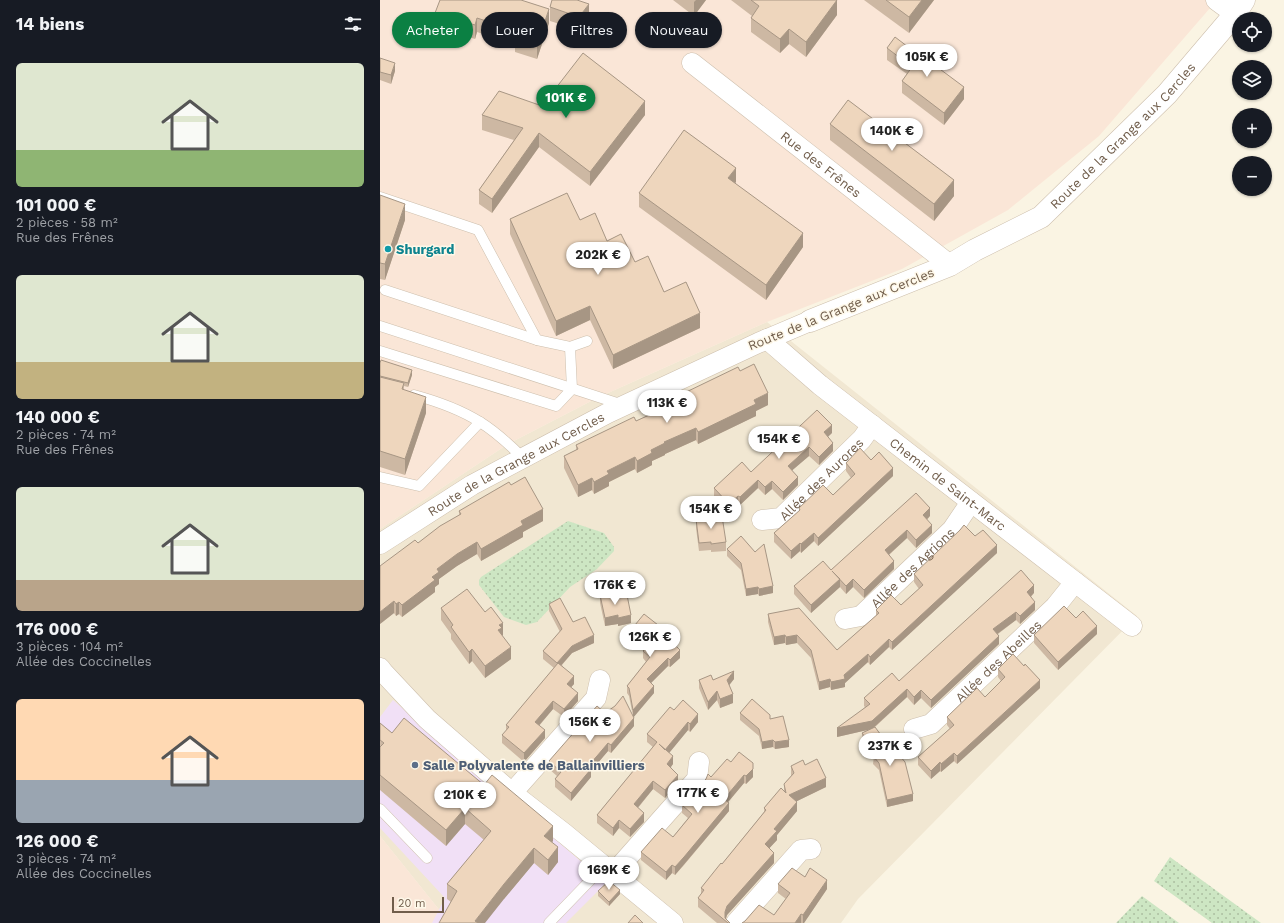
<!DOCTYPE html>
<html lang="fr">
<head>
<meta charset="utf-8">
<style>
	:root { --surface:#171b24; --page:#242831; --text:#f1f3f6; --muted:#9ea1a6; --accent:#0b8043 }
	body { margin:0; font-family:"Work Sans",sans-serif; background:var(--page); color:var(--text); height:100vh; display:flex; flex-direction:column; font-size:15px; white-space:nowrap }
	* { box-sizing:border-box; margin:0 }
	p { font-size:13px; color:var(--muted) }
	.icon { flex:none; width:22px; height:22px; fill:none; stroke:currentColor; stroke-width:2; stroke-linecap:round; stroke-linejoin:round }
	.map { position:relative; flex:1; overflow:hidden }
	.panel { display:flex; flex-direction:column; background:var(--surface); width:380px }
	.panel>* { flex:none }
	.banner { position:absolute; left:12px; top:12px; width:380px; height:36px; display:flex; gap:8px }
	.fabs { position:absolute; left:852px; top:12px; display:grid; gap:8px }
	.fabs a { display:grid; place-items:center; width:40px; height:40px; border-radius:50%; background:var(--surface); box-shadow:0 1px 3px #0004; font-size:20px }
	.scale { position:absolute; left:12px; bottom:10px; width:52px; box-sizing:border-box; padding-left:4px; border:2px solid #705d4b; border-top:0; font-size:11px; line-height:14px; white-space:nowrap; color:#705d4b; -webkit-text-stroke:3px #fef8e9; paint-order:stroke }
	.price { position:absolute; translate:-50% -34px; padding:0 9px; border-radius:14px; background:#fff; color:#222; font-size:13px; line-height:26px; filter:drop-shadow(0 1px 2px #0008) }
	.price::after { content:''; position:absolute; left:50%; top:24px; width:12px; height:9px; margin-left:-6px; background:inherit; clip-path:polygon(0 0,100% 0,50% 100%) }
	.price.active { background:var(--accent); color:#fff }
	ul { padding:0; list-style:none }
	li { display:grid; align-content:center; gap:8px; height:212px; padding:0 16px }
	li span { display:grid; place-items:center; height:124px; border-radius:6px; color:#555 }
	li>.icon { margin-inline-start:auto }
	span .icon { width:72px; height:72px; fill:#fffc; stroke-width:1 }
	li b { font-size:17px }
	h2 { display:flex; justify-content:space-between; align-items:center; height:48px; padding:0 16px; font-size:17px }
	.tag { padding:0 14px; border-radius:18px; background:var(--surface); box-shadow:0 1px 3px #0004; font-size:14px; line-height:36px }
	.tag.active { background:var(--accent); color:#fff }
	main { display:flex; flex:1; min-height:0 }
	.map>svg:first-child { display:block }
	.residential { fill:#f1e7d2 }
	.commercial { fill:#fae6d7 }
	.education { fill:#f1e0f6 }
	.grass { fill:url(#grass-dots) }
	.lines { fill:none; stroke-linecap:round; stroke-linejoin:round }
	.service-casing { stroke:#cdbfad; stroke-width:11 }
	.minor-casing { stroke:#cdbfad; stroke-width:21 }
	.tertiary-casing { stroke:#cdbfad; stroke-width:23 }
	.service { stroke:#fff; stroke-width:10 }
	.minor { stroke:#fff; stroke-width:20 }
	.tertiary { stroke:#fff; stroke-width:22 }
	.wall { fill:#cdb8a3 }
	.shaded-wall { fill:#a79684 }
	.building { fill:#eed6bd; stroke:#a79684 }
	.culture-dot { fill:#0f9aa8; stroke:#fef8e9; stroke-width:1.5 }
	.service-dot { fill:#5c6f8a; stroke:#fef8e9; stroke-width:1.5 }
	.labels { text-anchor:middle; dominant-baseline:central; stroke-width:3; stroke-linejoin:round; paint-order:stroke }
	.street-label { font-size:13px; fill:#705d4b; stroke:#fef8e9 }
	.culture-label { font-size:13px; font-weight:bold; fill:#0d838f; stroke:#fef8e9; text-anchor:start }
	.service-label { font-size:13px; font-weight:bold; fill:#4e5e75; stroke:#fef8e9; text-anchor:start }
</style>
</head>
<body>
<main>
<section class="panel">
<h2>14 biens<svg class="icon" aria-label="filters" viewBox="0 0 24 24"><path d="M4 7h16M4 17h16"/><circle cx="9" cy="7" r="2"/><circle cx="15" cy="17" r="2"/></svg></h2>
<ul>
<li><span style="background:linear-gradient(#dfe7d0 70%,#8fb573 0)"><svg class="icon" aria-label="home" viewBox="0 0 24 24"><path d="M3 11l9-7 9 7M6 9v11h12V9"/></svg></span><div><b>101 000 €</b><p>2 pièces · 58 m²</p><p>Rue des Frênes</p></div></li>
<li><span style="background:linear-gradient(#dfe7d0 70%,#c2b280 0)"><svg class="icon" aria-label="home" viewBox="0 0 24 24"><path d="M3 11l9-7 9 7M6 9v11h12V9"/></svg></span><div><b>140 000 €</b><p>2 pièces · 74 m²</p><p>Rue des Frênes</p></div></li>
<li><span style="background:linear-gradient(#dfe7d0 75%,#b9a48a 0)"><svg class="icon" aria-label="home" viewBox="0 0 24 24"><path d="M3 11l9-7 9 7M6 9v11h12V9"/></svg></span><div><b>176 000 €</b><p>3 pièces · 104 m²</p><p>Allée des Coccinelles</p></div></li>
<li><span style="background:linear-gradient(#ffd9b3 65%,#9aa5b1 0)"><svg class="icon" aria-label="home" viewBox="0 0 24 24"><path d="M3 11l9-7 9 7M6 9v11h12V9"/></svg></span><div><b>126 000 €</b><p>3 pièces · 74 m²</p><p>Allée des Coccinelles</p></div></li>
</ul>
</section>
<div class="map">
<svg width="904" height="923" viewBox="0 0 904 923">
	<defs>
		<pattern id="grass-dots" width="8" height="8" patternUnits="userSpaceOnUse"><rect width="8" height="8" fill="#cde6c3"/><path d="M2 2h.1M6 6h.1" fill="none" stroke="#abbea0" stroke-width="1.8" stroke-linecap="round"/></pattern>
	</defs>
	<rect width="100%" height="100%" fill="#faf4e3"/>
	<polygon class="residential" points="387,322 757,616 478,899 461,923 55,923 61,912 0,836 0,529 128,444 219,397"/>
	<g class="commercial">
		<polygon points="0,0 837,0 719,136 628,210 522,269 387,322 219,397 128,444 0,529"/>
		<polygon points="0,836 61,912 55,923 0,923"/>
	</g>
	<polygon class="education" points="13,700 226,883 186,923 52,923 65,898 0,828 0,717"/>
	<g class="grass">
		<polygon points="188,521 224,533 234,547 234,551 217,569 190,587 157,622 146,625 124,617 99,585 99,580 101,577"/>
		<polygon points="790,857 881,923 832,923 774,881"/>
		<polygon points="762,896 799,923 736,923"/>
	</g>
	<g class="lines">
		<defs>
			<g id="service">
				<polyline points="0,197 98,230 157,340"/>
				<polyline points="5,290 157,340 190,347 207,341"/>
				<polyline points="0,326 243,405"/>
				<polyline points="0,351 176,406 192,389 190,347"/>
				<path d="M34,395C56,401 81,410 100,422C116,432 130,445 143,458"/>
				<polyline points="0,477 39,486 100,422"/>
				<polyline points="0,809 47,858"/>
				<polyline points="169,923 224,866"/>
			</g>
			<g id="minor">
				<polyline points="836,0 855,14"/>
				<path id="s1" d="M312,63L570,265"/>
				<path id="s2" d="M387,339L440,385L752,626"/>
				<path id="s3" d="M382,520L401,518L482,439L492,425"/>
				<path id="s4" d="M0,544L92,485L228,413L378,343L430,321"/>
				<path id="s5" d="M465,619L481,616L572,530L591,502"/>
				<polyline points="0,668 3,672 47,719 132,793 185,834 293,923"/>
				<path id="s6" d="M534,729L551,724L675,607L695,582"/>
				<polyline points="132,793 216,698 220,680"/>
				<polyline points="233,874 317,779 319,762"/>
				<polyline points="356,923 421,850 431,849"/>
			</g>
			<g id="tertiary">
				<path id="s7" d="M430,321L570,265L595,250L661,217L787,94L855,14L864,0"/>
			</g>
		</defs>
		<use href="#service" class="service-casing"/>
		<use href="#minor" class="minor-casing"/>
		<use href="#tertiary" class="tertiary-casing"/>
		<use href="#service" class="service"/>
		<use href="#minor" class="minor"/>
		<use href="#tertiary" class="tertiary"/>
	</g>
	<g class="wall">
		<polygon points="293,0 326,0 314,16"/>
		<polygon points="351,0 457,0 457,15 426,57 409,44 400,53 371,32 371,18 372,16"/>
		<polygon points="484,0 554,0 529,33"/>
		<polygon points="170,7 209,18 199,30 170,21"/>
		<polygon points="55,13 169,23 157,59 135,52 135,44 97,32 95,39 55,26"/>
		<polygon points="507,48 584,99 564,125 522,93 522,81 527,74 507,60"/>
		<polygon points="0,58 15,71 11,84 0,80"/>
		<polygon points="162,106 265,115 210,186 159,147 112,213 99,204 99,190 134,140 102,130 102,115"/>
		<polygon points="450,124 574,196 554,221 450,140"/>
		<polygon points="356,182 355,183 423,247 386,300 259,207 259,193"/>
		<polygon points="0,195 25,220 5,280 0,279"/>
		<polygon points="130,219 200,220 255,262 284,292 320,328 233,369 210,320 176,336 130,234"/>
		<polygon points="0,363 32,375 28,387 24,386 24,390 46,413 25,475 0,467"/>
		<polygon points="360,371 388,405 376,411 376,416 318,444 316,440 285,454 285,455 272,461 272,465 257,473 255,469 229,482 229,486 214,494 212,490 198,497 184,468 184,456 196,450 196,445 256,421 300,400 300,395"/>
		<polygon points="452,433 448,437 453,451 439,465 429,456 412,470 418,485 403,500 392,489 385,495 378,488 360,505 358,504 349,512 334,496 334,488 371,472"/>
		<polygon points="491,460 513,476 438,546 434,541 421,553 420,551 411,559 394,542 394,533 419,511 419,508 453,495 471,478 466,471 466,463"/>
		<polygon points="131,485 163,521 143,532 143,537 101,561 97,554 77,566 59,579 59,584 55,587 55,592 22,617 19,614 16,616 14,613 0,624 38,543 79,515 79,511"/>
		<polygon points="550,516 547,520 552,533 536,548 527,538 509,555 514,569 484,598 473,587 466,594 460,587 431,613 414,594 414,586 451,570"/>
		<polygon points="316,519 346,542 346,551 331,552 331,550 319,551 316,528"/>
		<polygon points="595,536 617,553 512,650 509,647 490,665 488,662 465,683 465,687 451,690 450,687 439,690 431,658 417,643 406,645 405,643 394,645 388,622 388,614 457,650 496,616 496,610 521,605 539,589 534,582 534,574"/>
		<polygon points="347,549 393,593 379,596 378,594 366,596 361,570 347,556"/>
		<polygon points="654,593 651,597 655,610 640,624 636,620 618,634 619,644 551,708 541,698 534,705 527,697 495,727 533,801 507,807 499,770 493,764 494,756 482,740 482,733 487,730 457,737 485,707 484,706 484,698 519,681"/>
		<polygon points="220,595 234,597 251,623 238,626 238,624 225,626 220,603"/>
		<polygon points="169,604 193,622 214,643 192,653 182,665 194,684 191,687 198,701 184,717 173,709 159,726 165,738 144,762 122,743 122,735 126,731 126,725 174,668 163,659 163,651 180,632 169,611"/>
		<polygon points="61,608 123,635 122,635 131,659 105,678 92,661 89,664 71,639 71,634 61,620"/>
		<polygon points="696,618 717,634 678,670 654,643 654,635"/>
		<polygon points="255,625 278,628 300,658 290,667 288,666 271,683 274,693 253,717 254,726 231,753 228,751 217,764 211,771 211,777 191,801 175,787 175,779 177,776 169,769 169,761 225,713 253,716 249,696 247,693 247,686 266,662 263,658 263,651 266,647 259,641 259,636 255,632"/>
		<polygon points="618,669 660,688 577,764 574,761 561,772 560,771 551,779 538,765 538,757 570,729 567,725 567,717 605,697 621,681 618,677"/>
		<polygon points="354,679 349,685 353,703 340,708 337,700 328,710 319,688 319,680"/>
		<polygon points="294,710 318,722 310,732 308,730 289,753 293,764 291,767 298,783 285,798 273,789 258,808 264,822 250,837 239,828 233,836 217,823 217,815 273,747 267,742 267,734"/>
		<polygon points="360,713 390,719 409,747 395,749 393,747 382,749 379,736 360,720"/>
		<polygon points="0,723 12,733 104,785 173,841 172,842 178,862 168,875 154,863 124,899 71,902 67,899 67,884 104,840 85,824 66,846 0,790"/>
		<polygon points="351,762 373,777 366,784 364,783 348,802 349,811 304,865 295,875 292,873 286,880 261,860 261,852 293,837 308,818 302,813 302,805 331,777"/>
		<polygon points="425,765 446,787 417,801 417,811 397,835 397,840 389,848 394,863 347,915 346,919 350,923 337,923 318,907 318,898 321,894 321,888 342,864 384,812 384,808 404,791 404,784 411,776 411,766"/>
		<polygon points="425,877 447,889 424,923 362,923 394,915 406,899 398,893 398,884"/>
		<polygon points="218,891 240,894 229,906 218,896"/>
	</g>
	<g class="shaded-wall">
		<polygon points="316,0 326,0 314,16 314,2"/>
		<polygon points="457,0 457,15 426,57 426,42"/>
		<polygon points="542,0 554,0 529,33 529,17"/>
		<polygon points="209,4 209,18 199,30 199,17"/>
		<polygon points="169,9 169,23 157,59 157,45"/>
		<polygon points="97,18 97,32 95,39 95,25"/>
		<polygon points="409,29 409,44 400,53 400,39"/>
		<polygon points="15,63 15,71 11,84 11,75"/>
		<polygon points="584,87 584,99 564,125 564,113"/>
		<polygon points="265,101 265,115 210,186 210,172"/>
		<polygon points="159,133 159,147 112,213 112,199"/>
		<polygon points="356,168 356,182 348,193 348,178"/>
		<polygon points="574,180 574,196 554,221 554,204"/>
		<polygon points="25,204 25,220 5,280 5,264"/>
		<polygon points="423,233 423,247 386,300 386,285"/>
		<polygon points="210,306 210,320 176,336 176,321"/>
		<polygon points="320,313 320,328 233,369 233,355"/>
		<polygon points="32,370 32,375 28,387 28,383"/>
		<polygon points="388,393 388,405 376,411 376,416 318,444 318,432 374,400"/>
		<polygon points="46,397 46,413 25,475 25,459"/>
		<polygon points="452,425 452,433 444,440 444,432"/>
		<polygon points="316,428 316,440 285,454 285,455 272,461 272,465 257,473 257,461 271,450 284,442"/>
		<polygon points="453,443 453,451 439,465 439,457"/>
		<polygon points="429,447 429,456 408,474 408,466"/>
		<polygon points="255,457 255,469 229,482 229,486 214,494 214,482 227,471"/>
		<polygon points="513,468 513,476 438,546 438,538"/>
		<polygon points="418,477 418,485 403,500 403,492"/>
		<polygon points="212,478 212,490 198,497 198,485"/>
		<polygon points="378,480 378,488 360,505 360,497"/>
		<polygon points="392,481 392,489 385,495 385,487"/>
		<polygon points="358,496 358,504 349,512 349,504"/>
		<polygon points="550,508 550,516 543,523 543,515"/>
		<polygon points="163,509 163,521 143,532 143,537 101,561 101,549 141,521"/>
		<polygon points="552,525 552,533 536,548 536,540"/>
		<polygon points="527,530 527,538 505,558 505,550"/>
		<polygon points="434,533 434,541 421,553 421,544"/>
		<polygon points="97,542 97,554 77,566 59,579 59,584 55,587 55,592 22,617 22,605 52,577 57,569 77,554"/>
		<polygon points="420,543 420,551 411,559 411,551"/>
		<polygon points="617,545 617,553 512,650 512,642"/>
		<polygon points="514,561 514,569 484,598 484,590"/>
		<polygon points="460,579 460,587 431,613 431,605"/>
		<polygon points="473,579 473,587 466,594 466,586"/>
		<polygon points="654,585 654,593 647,600 647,592"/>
		<polygon points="393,586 393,593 379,596 379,589"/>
		<polygon points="378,587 378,594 366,596 366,589"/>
		<polygon points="14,601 14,613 0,624 0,612"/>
		<polygon points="19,602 19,614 16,616 16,604"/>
		<polygon points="655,602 655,610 640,624 640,616"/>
		<polygon points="636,612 636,620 613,637 613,629"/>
		<polygon points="238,615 238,624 225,626 225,618"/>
		<polygon points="251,615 251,623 238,626 238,618"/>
		<polygon points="123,623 123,635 122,636 118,630 119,625"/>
		<polygon points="717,626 717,634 678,670 678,662"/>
		<polygon points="214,635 214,643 192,653 177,670 177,663 192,646"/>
		<polygon points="405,635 405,643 394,645 394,637"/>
		<polygon points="417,635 417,643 406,645 406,637"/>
		<polygon points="619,636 619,644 551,708 551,700"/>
		<polygon points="509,639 509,647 490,665 490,657"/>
		<polygon points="131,647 131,659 105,678 105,666"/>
		<polygon points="92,649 92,661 89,664 89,652"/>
		<polygon points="300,650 300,658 290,667 290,660"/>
		<polygon points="488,654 488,662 465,683 465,687 451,690 451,682 464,675"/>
		<polygon points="288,658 288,666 267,687 267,679"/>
		<polygon points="354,671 354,679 347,688 347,680"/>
		<polygon points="194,676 194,684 187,692 187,684"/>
		<polygon points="450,679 450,687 439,690 439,682"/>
		<polygon points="660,680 660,688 577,764 577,756"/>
		<polygon points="274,686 274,693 253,718 253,710"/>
		<polygon points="527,689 527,697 492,729 457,737 457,728"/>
		<polygon points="541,690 541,698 534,705 534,697"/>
		<polygon points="337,691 337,700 328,710 328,702"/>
		<polygon points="198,693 198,701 184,717 184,709"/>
		<polygon points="353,694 353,703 340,708 340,699"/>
		<polygon points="173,701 173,709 155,730 155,722"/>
		<polygon points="318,714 318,722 310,732 310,724"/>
		<polygon points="254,718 254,726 231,753 231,745"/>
		<polygon points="308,722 308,730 285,758 285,750"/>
		<polygon points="165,730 165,738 144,762 144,753"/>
		<polygon points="393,740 393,747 382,749 382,742"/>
		<polygon points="409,740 409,747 395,749 395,742"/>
		<polygon points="228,743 228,751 211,771 211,777 191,801 191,793 208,766"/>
		<polygon points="574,753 574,761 561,772 561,764"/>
		<polygon points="293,756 293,764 287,772 287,764"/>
		<polygon points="560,762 560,771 551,779 551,771"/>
		<polygon points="373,769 373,777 366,784 366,776"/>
		<polygon points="298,775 298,783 285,798 285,790"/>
		<polygon points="364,775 364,783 344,807 344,799"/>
		<polygon points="446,778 446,787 409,805 409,795"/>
		<polygon points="273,781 273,789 254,812 254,804"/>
		<polygon points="533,794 533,801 507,807 507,800"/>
		<polygon points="417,802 417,811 397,835 397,840 385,853 385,844 394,829"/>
		<polygon points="349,803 349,811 295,875 295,867"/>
		<polygon points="85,808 85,824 66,846 66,830"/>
		<polygon points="264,813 264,822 250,837 250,829"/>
		<polygon points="239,820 239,828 233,836 233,828"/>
		<polygon points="173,826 173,841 164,851 164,836"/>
		<polygon points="178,847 178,862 168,875 168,860"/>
		<polygon points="154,848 154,863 124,899 105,923 95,923 95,921 124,884"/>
		<polygon points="394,853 394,863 347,915 345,921 345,912 347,906"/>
		<polygon points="292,865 292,873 286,880 286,872"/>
		<polygon points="447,880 447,889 424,923 423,923 423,915"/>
		<polygon points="240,890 240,894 229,906 229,902"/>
		<polygon points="421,914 421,923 415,923"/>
	</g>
	<g class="building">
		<polygon points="60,0 141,0 169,9 157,45 135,38 137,31 97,18 95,25 55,13"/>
		<polygon points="172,0 197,0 209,4 199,17 170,7"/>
		<polygon points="371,0 457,0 426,42 409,29 400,39 371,18 379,6"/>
		<polygon points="506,0 542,0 529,17"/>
		<polygon points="515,37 540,56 541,55 584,87 564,113 522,81 532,67 507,48"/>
		<polygon points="203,53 265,101 210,172 159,133 112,199 99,190 143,128 102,115 119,91 162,106"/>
		<polygon points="0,58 15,63 11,75 0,72"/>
		<polygon points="468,100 574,180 554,204 450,124"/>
		<polygon points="304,130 356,168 348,178 423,233 386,285 259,193"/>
		<polygon points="187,193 200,220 215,213 227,241 241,234 255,262 268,256 284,292 306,282 320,313 233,355 210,306 176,321 130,219"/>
		<polygon points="0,195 25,204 5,264 0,263"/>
		<polygon points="1,360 32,370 28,383 0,376 0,363"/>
		<polygon points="374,364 388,393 374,400 376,404 318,432 316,428 284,442 285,443 271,450 272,453 257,461 255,457 227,471 229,474 214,482 212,478 198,485 184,456 198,449 196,445 254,417 256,421 287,407 302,399 300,395 358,367 360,371"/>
		<polygon points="0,377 24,383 22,389 46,397 25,459 0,451"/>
		<polygon points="437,410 452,425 444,432 453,443 439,457 429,447 408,466 418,477 403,492 392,481 385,487 378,480 360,497 358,496 349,504 334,488 362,462 371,472"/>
		<polygon points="480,448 491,460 499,452 513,468 438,538 434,533 421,544 420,543 411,551 394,533 420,510 419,508 443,485 453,495 475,474 466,463"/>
		<polygon points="145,477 163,509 141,521 143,525 101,549 97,542 77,554 57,569 59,572 52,577 55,580 22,605 19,602 16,604 14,601 0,612 0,566 35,540 38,543 60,526 81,514 79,511 129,482 131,485"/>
		<polygon points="536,493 550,508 543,515 552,525 536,540 527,530 505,550 514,561 484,590 473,579 466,586 452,571 460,579 431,605 414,586 443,561 451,570"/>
		<polygon points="342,516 346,542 331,544 331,542 319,543 316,519"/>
		<polygon points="584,525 595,536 603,530 617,545 512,642 509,639 490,657 488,654 464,675 465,679 451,682 450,679 439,682 431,650 417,635 406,637 405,635 394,637 388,614 419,608 457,650 499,613 496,610 511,595 521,605 543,585 534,574 580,530"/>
		<polygon points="361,536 375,552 384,544 393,586 379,589 378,587 366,589 361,563 347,549"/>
		<polygon points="641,570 654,585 647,592 655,602 640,616 636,612 613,629 619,636 551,700 541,690 534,697 527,689 492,721 457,728 490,704 484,698 512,673 519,681"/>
		<polygon points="87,589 105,612 111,607 123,623 119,625 122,628 118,630 131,647 105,666 92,649 89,652 71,627 73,625 61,608"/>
		<polygon points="233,592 234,597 247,595 251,615 238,618 238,615 225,618 220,595"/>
		<polygon points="180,598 193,622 205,617 214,635 192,646 177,663 163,651 182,629 169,604"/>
		<polygon points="684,606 696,618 703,611 717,626 678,662 654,635"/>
		<polygon points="264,614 278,625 277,627 300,650 290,660 288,658 267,679 274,686 253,710 249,688 247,686 270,657 263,651 270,643 259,634 262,631 255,625"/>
		<polygon points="633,654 644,666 645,664 660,680 577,756 574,753 561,764 560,762 551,771 538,757 574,725 567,717 597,688 605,697 625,677 618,669"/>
		<polygon points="178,663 194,676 187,684 198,693 184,709 173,701 155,722 165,730 144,753 122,735 129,727 126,725"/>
		<polygon points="354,671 347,680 353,694 340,699 337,691 328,702 319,680 331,675 333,680"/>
		<polygon points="243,696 254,718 231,745 228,743 217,756 208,766 211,769 191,793 175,779 181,772 169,761 217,706 225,713 235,706"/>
		<polygon points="372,699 390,715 390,719 403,716 409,740 395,742 393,740 382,742 379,729 360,713"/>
		<polygon points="303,700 318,714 310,724 308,722 285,750 279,744 293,756 287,764 298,775 285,790 273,781 254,804 264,813 250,829 239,820 233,828 217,815 277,742 267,734 290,707 294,710"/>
		<polygon points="24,718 104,785 112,775 173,826 164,836 178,847 168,860 154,848 124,884 95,921 98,923 59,923 77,891 67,884 111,831 85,808 66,830 0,775 0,747 4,743 0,740 0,723 12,733"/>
		<polygon points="495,727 512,750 514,749 525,762 533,794 507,800 499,763 493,756 497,753 482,733"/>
		<polygon points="359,752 373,763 373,769 366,776 364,775 344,799 349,803 304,857 295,867 292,865 286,872 261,852 282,828 293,837 312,814 302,805 326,779 328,774 331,777 347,759 351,762"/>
		<polygon points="437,759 446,778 409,795 417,802 394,829 397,831 385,844 394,853 347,906 345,912 345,918 350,923 348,923 318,898 324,890 321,888 341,863 342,864 386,810 384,808 401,788 406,793 404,784 414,773 411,766 423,760 425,765"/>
		<polygon points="412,868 425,877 430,868 447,880 423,915 421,914 415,923 362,923 365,921 379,905 394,915 410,893 398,884"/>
		<polygon points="229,881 240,890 229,902 218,891"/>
		<polygon points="255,915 263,923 248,923"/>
	</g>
	<circle class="culture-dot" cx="8" cy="249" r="4"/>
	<circle class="service-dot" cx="35" cy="765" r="4"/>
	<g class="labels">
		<g class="street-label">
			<text stroke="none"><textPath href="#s7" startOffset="369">Route de la Grange aux Cercles</textPath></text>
			<text stroke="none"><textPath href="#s1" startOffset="164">Rue des Frênes</textPath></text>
			<text transform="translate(461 309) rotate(-22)">Route de la Grange aux Cercles</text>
			<text stroke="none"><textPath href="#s4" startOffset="158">Route de la Grange aux Cercles</textPath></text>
			<text stroke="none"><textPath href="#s3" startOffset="75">Allée des Aurores</textPath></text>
			<text stroke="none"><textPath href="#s2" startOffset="232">Chemin de Saint-Marc</textPath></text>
			<text stroke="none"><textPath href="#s5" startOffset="87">Allée des Agrions</textPath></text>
			<text stroke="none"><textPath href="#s6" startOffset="110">Allée des Abeilles</textPath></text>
		</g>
		<g class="culture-label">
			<text x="16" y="249">Shurgard</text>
		</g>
		<g class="service-label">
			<text x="43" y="765">Salle Polyvalente de Ballainvilliers</text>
		</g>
	</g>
</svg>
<div class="fabs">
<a><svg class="icon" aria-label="locate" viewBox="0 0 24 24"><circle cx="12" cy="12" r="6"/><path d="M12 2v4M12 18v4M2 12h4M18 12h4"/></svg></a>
<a><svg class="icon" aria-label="layers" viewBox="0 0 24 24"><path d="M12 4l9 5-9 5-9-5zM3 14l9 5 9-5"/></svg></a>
<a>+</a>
<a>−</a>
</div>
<div class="scale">20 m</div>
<b class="price" style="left:547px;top:78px">105K €</b>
<b class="price active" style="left:186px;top:119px">101K €</b>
<b class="price" style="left:512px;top:152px">140K €</b>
<b class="price" style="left:218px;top:276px">202K €</b>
<b class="price" style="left:287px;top:424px">113K €</b>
<b class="price" style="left:399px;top:460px">154K €</b>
<b class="price" style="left:331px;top:530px">154K €</b>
<b class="price" style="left:235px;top:606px">176K €</b>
<b class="price" style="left:270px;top:658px">126K €</b>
<b class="price" style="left:210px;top:743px">156K €</b>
<b class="price" style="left:510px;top:767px">237K €</b>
<b class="price" style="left:318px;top:814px">177K €</b>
<b class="price" style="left:85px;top:816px">210K €</b>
<b class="price" style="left:229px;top:891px">169K €</b>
<div class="banner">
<a class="tag active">Acheter</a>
<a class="tag">Louer</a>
<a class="tag">Filtres</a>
<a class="tag">Nouveau</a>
</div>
</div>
</main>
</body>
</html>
